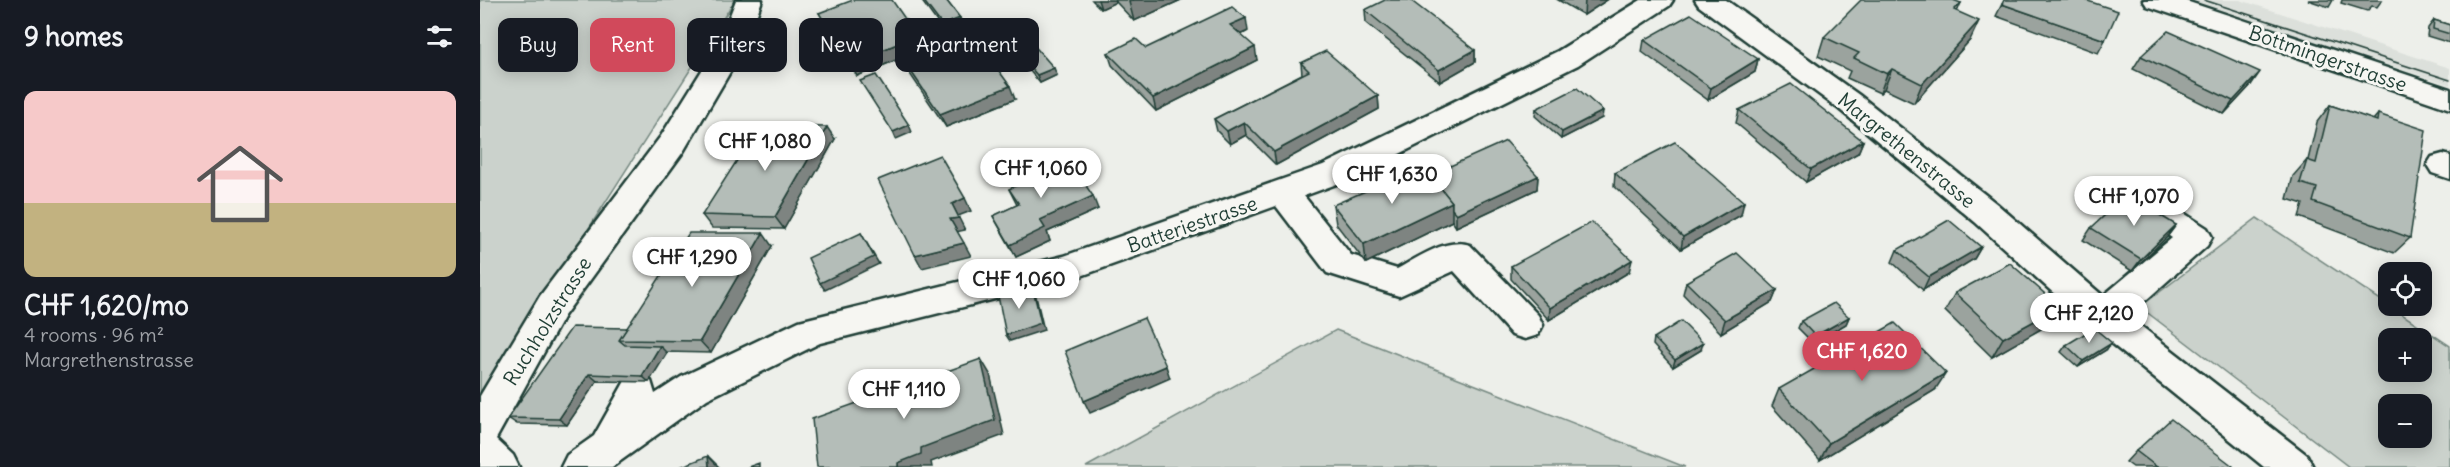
<!DOCTYPE html>
<html lang="en">
<head>
<meta charset="utf-8">
<style>
	:root { --surface:#171b24; --page:#242831; --text:#f1f3f6; --muted:#9ea1a6; --line:#363941; --accent:#d1495b }
	body { margin:0; font-family:Delius,sans-serif; background:var(--page); color:var(--text); height:100vh; display:flex; flex-direction:column; font-size:22px; white-space:nowrap }
	* { box-sizing:border-box; margin:0 }
	p { font-size:20px; color:var(--muted) }
	.icon { flex:none; width:33px; height:33px; fill:none; stroke:currentColor; stroke-width:2; stroke-linecap:round; stroke-linejoin:round }
	.map { position:relative; flex:1; overflow:hidden }
	.sheet { display:flex; flex-direction:column; background:var(--surface); width:480px }
	.sheet>* { flex:none }
	.hud { position:absolute; left:18px; top:18px; width:570px; height:54px; display:flex; gap:12px }
	.controls { position:absolute; left:1898px; top:262px; display:grid; gap:12px }
	.controls a { display:grid; place-items:center; width:54px; height:54px; border-radius:12px; background:var(--surface); box-shadow:0 3px 15px #0003; font-size:30px }
	.price { position:absolute; translate:-50% -51px; padding:0 14px; border-radius:21px; background:#fff; color:#222; font-size:20px; line-height:39px; filter:drop-shadow(0 2px 3px #0008) }
	.price::after { content:''; position:absolute; left:50%; top:36px; width:18px; height:14px; margin-left:-9px; background:inherit; clip-path:polygon(0 0,100% 0,50% 100%) }
	.price.current { background:var(--accent); color:#fff }
	ul { padding:0; list-style:none }
	li { display:grid; align-content:center; gap:12px; height:318px; padding:0 24px }
	li+li { border-top:2px solid var(--line) }
	li span { display:grid; place-items:center; height:186px; border-radius:12px; color:#555 }
	li>.icon { margin-inline-start:auto }
	span .icon { width:108px; height:108px; fill:#fffc; stroke-width:1 }
	li b { font-size:26px }
	h2 { display:flex; justify-content:space-between; align-items:center; height:72px; padding:0 24px; font-size:26px }
	.pill { padding:0 21px; border-radius:12px; background:var(--surface); box-shadow:0 3px 15px #0003; font-size:21px; line-height:54px }
	.pill.current { background:var(--accent); color:#fff }
	main { display:flex; flex:1; min-height:0 }
	.map>svg:first-child { display:block }
	.built { fill:#dce0db }
	.green { fill:#cbd2cc; stroke:#758880; stroke-width:1.5; fill-rule:evenodd }
	.lines { fill:none; stroke-linecap:round; stroke-linejoin:round }
	.minor-casing { stroke:#1f3d34; stroke-width:5 }
	.major-casing { stroke:#1f3d34; stroke-width:5 }
	.minor { fill:#f6f6f2; fill-rule:evenodd }
	.major { fill:#f6f6f2; fill-rule:evenodd }
	.tram { stroke:#1f3d34; stroke-width:1.5 }
	.wall { fill:#9ba39e; stroke:#1f3d34; stroke-width:1.5 }
	.shaded-wall { fill:#7e8481; stroke:#1f3d34; stroke-width:1.5 }
	.building { fill:#b4bdb8; stroke:#1f3d34; stroke-width:1.5 }
	.labels { text-anchor:middle; dominant-baseline:central; stroke-width:6; stroke-linejoin:round; paint-order:stroke }
	.street-label { font-size:20px; fill:#1f3d34; stroke:#f6f6f2 }
</style>
</head>
<body>
<main>
<section class="sheet">
<h2>9 homes<svg class="icon" aria-label="filters" viewBox="0 0 24 24"><path d="M4 7h16M4 17h16"/><circle cx="9" cy="7" r="2"/><circle cx="15" cy="17" r="2"/></svg></h2>
<ul>
<li><span style="background:linear-gradient(#f6c9c9 60%,#c2b280 0)"><svg class="icon" aria-label="home" viewBox="0 0 24 24"><path d="M3 11l9-7 9 7M6 9v11h12V9"/></svg></span><div><b>CHF 1,620/mo</b><p>4 rooms · 96 m²</p><p>Margrethenstrasse</p></div></li>
</ul>
</section>
<div class="map">
<svg width="1970" height="467" viewBox="0 0 1970 467">
	<rect width="100%" height="100%" fill="#edefea"/>
	<filter id="ink" filterUnits="userSpaceOnUse"><feTurbulence type="fractalNoise" baseFrequency=".0167" numOctaves="2"/><feDisplacementMap in="SourceGraphic" scale="12" xChannelSelector="R" yChannelSelector="G"/><feConvolveMatrix kernelMatrix="1 2 1 2 8 2 1 2 1" color-interpolation-filters="sRGB"/></filter>
	<g filter="url(#ink)">
		<polygon class="built" points="1711,0 1760,0 1970,68 1970,85"/>
		<g class="green">
			<polygon points="0,0 255,0 0,398"/>
			<path d="M1777,218L1970,346V467H1869L1660,307ZM1908,339H1941V372H1908ZM1908,405H1941V438H1908Z"/>
			<polygon points="856,330 1205,467 606,467"/>
		</g>
		<g class="lines">
			<defs>
				<g id="minor">
					<polygon points="256,0 282,0 267,43 203,152 84,316 16,439 33,455 39,467 0,467 0,396 60,296 181,136 239,43"/>
					<path d="M1161,0H1193L1189,6L1098,65L865,181L824,196L871,255L917,269C938,258 966,237 990,245L1058,315L1063,325L1058,335L1045,339L1032,335L974,271L919,296L847,273L796,206L587,281L340,343L227,399L132,467H81L87,455L114,436L145,381L158,376L171,381L175,394L201,377L319,321L584,256L843,165L1078,51Z"/>
					<polygon points="1215,0 1246,0 1379,95 1517,204 1623,296 1692,238 1649,208 1644,200 1649,192 1660,188 1671,192 1727,228 1732,237 1727,246 1648,316 1827,455 1833,467 1784,467 1611,327 1495,222 1359,109 1219,6"/>
					<polygon points="1963,154 1970,156 1970,179 1952,173 1947,165 1952,157"/>
				</g>
				<polygon id="major" points="1663,0 1703,0 1970,89 1970,109 1667,6"/>
			</defs>
			<use href="#minor" class="minor-casing"/>
			<use href="#major" class="major-casing"/>
			<use href="#minor" class="minor"/>
			<use href="#major" class="major"/>
			<polyline class="tram" points="1724,0 1970,80"/>
		</g>
		<g class="wall">
			<polygon points="441,0 466,0 480,18 483,26 465,33"/>
			<polygon points="612,0 701,0 654,21 636,2 621,9"/>
			<polygon points="1078,0 1127,0 1104,15"/>
			<polygon points="1828,0 1853,0 1849,7"/>
			<polygon points="1862,0 1902,0 1897,7 1892,6 1887,11 1861,3"/>
			<polygon points="1481,3 1477,12 1490,40 1434,103 1404,89 1400,93 1367,78 1370,71 1338,56 1344,37"/>
			<polygon points="1522,4 1625,40 1618,53 1516,16"/>
			<polygon points="885,10 995,50 995,62 960,82 886,23"/>
			<polygon points="339,13 437,36 443,49 377,76"/>
			<polygon points="1954,20 1970,25 1970,43 1947,36 1948,28"/>
			<polygon points="518,30 577,75 560,83 521,37"/>
			<polygon points="768,31 761,35 777,60 676,111 632,65 628,53 666,48"/>
			<polygon points="1164,40 1278,59 1275,72 1228,100 1162,52"/>
			<polygon points="1661,56 1771,85 1744,114 1653,69"/>
			<polygon points="424,61 535,99 466,127 430,74"/>
			<polygon points="821,63 898,96 899,109 796,165 766,135 750,144 737,131 734,119 822,74"/>
			<polygon points="1850,105 1893,120 1898,114 1930,238 1914,253 1819,217 1823,204 1807,199 1813,176 1827,160 1828,160 1837,122"/>
			<polygon points="1056,109 1122,118 1081,139 1055,116"/>
			<polygon points="1259,110 1383,141 1378,153 1326,182 1256,123"/>
			<polygon points="355,139 304,229 232,228 222,215"/>
			<polygon points="579,170 618,209 567,232 570,241 536,257 513,216 537,205 529,189 545,182 541,172"/>
			<polygon points="1135,173 1261,215 1201,249 1134,186"/>
			<polygon points="950,175 1058,176 1057,189 976,227 972,221 886,263 856,224 853,205"/>
			<polygon points="1696,225 1687,237 1652,271 1603,240 1611,228"/>
			<polygon points="292,246 231,353 186,352 169,382 117,381 87,425 37,424 28,418 147,328"/>
			<polygon points="1501,247 1494,259 1443,290 1412,262 1417,250"/>
			<polygon points="1031,266 1149,272 1069,320 1031,279"/>
			<polygon points="1206,282 1297,290 1292,302 1241,333 1203,294"/>
			<polygon points="1475,293 1580,307 1568,325 1512,357 1465,311"/>
			<polygon points="1369,317 1366,324 1333,343 1318,328 1321,321"/>
			<polygon points="1174,338 1221,350 1193,367 1173,345"/>
			<polygon points="1586,345 1626,350 1598,367 1581,352"/>
			<polygon points="1299,389 1455,390 1340,460 1292,406"/>
			<polygon points="1656,451 1751,467 1653,467 1646,462"/>
		</g>
		<g class="shaded-wall">
			<polygon points="618,0 635,0 636,2 621,9"/>
			<polygon points="653,0 701,0 654,21 649,2"/>
			<polygon points="1105,0 1127,0 1104,15"/>
			<polygon points="480,18 483,26 465,33 462,25"/>
			<polygon points="766,18 768,31 753,38 750,25"/>
			<polygon points="1499,21 1490,40 1434,103 1442,84"/>
			<polygon points="437,36 443,49 377,76 370,63"/>
			<polygon points="775,47 777,60 676,111 673,98"/>
			<polygon points="995,50 995,62 960,82 959,70"/>
			<polygon points="1278,59 1275,72 1228,100 1231,88"/>
			<polygon points="574,68 577,75 560,83 557,75"/>
			<polygon points="1412,69 1404,89 1400,93 1407,74"/>
			<polygon points="1780,72 1771,85 1744,114 1753,101"/>
			<polygon points="530,86 535,99 466,127 460,114"/>
			<polygon points="898,96 899,109 796,165 794,152"/>
			<polygon points="1123,111 1122,118 1081,139 1082,132"/>
			<polygon points="764,122 766,135 750,144 747,131"/>
			<polygon points="429,125 432,132 416,139 413,132"/>
			<polygon points="347,127 355,139 304,229 295,217"/>
			<polygon points="1383,141 1378,153 1326,182 1331,169"/>
			<polygon points="1058,176 1057,189 976,227 976,214"/>
			<polygon points="613,196 618,209 567,232 570,241 536,257 530,245 560,220"/>
			<polygon points="485,198 491,211 478,216 472,204"/>
			<polygon points="972,202 972,221 886,263 884,244"/>
			<polygon points="1264,202 1261,215 1201,249 1203,237"/>
			<polygon points="479,218 485,230 476,232 470,219"/>
			<polygon points="1696,225 1687,237 1652,271 1661,259"/>
			<polygon points="283,233 292,246 231,353 220,341"/>
			<polygon points="381,233 399,264 345,290 340,283"/>
			<polygon points="484,243 491,256 442,268 435,255"/>
			<polygon points="1501,247 1494,259 1443,290 1449,277"/>
			<polygon points="1152,260 1149,272 1069,320 1070,308"/>
			<polygon points="552,285 555,292 564,330 530,341 526,335"/>
			<polygon points="1297,290 1292,302 1241,333 1245,320"/>
			<polygon points="1580,307 1568,325 1512,357 1523,338"/>
			<polygon points="1369,317 1366,324 1333,343 1335,336"/>
			<polygon points="1223,343 1221,350 1193,367 1195,360"/>
			<polygon points="1632,343 1626,350 1598,367 1603,361"/>
			<polygon points="180,346 187,353 169,382 162,376"/>
			<polygon points="501,359 510,374 524,435 451,462 452,467 418,467 418,463 441,448"/>
			<polygon points="686,366 690,378 610,413 604,401"/>
			<polygon points="1466,373 1455,390 1340,460 1349,443"/>
			<polygon points="109,374 117,381 87,425 79,419"/>
			<polygon points="228,456 239,467 229,467"/>
		</g>
		<g class="building">
			<polygon points="373,0 412,0 437,36 370,63 339,13"/>
			<polygon points="443,0 466,0 480,18 462,25"/>
			<polygon points="905,0 930,0 995,50 959,70 885,10"/>
			<polygon points="1381,0 1473,0 1481,3 1474,10 1499,21 1442,84 1412,69 1407,74 1374,58 1379,53 1344,37"/>
			<polygon points="1524,0 1605,0 1638,11 1625,40 1522,4"/>
			<polygon points="752,7 766,18 750,25 775,47 673,98 628,53 656,39 666,48"/>
			<polygon points="1211,14 1278,59 1231,88 1164,40"/>
			<polygon points="1954,20 1970,25 1970,34 1953,29"/>
			<polygon points="534,23 574,68 557,75 518,30"/>
			<polygon points="1688,31 1780,72 1753,101 1661,56"/>
			<polygon points="492,34 530,86 460,114 424,61"/>
			<polygon points="846,51 898,96 794,152 764,122 747,131 734,119 829,71 821,63"/>
			<polygon points="396,75 429,125 413,132 380,81"/>
			<polygon points="1311,84 1383,141 1331,169 1259,110"/>
			<polygon points="1097,88 1123,111 1082,132 1056,109"/>
			<polygon points="1850,105 1897,121 1898,114 1946,130 1930,238 1833,202 1837,188 1820,183 1827,160 1836,163"/>
			<polygon points="279,126 347,127 295,217 222,215"/>
			<polygon points="1026,141 1058,176 976,214 972,209 972,202 950,175"/>
			<polygon points="1195,142 1264,202 1203,237 1135,173"/>
			<polygon points="460,155 485,198 472,204 479,218 470,219 484,243 435,255 398,180"/>
			<polygon points="572,159 579,170 591,164 613,196 560,220 565,228 530,245 513,216 539,204 529,189 546,181 541,172"/>
			<polygon points="943,166 972,202 884,244 853,205"/>
			<polygon points="1647,195 1696,225 1661,259 1611,228"/>
			<polygon points="1469,220 1501,247 1449,277 1417,250"/>
			<polygon points="1112,222 1152,260 1070,308 1031,266"/>
			<polygon points="209,233 283,233 220,341 139,340"/>
			<polygon points="381,233 394,257 340,283 328,258"/>
			<polygon points="1257,253 1297,290 1245,320 1206,282"/>
			<polygon points="1530,263 1580,307 1523,338 1475,293"/>
			<polygon points="552,285 561,323 526,335 518,296"/>
			<polygon points="1354,303 1369,317 1335,336 1321,321"/>
			<polygon points="664,318 686,366 604,401 585,351"/>
			<polygon points="1201,321 1223,343 1195,360 1174,338"/>
			<polygon points="1415,323 1466,373 1349,443 1299,389"/>
			<polygon points="92,327 147,328 139,340 145,345 180,346 162,376 109,374 79,419 28,418"/>
			<polygon points="1614,328 1632,343 1603,361 1586,345"/>
			<polygon points="501,359 515,420 441,448 441,454 418,463 418,467 337,467 332,419"/>
			<polygon points="1691,419 1753,466 1751,467 1677,467 1656,451"/>
			<polygon points="228,456 229,467 200,467"/>
			<polygon points="279,463 279,467 268,467"/>
		</g>
	</g>
	<g class="labels">
		<g class="street-label">
			<text transform="translate(1848 58) rotate(19)">Bottmingerstrasse</text>
			<text transform="translate(1427 150) rotate(39)">Margrethenstrasse</text>
			<text transform="translate(712 224) rotate(-19)">Batteriestrasse</text>
			<text transform="translate(67 321) rotate(-58)">Ruchholzstrasse</text>
		</g>
	</g>
</svg>
<div class="controls">
<a><svg class="icon" aria-label="locate" viewBox="0 0 24 24"><circle cx="12" cy="12" r="6"/><path d="M12 2v4M12 18v4M2 12h4M18 12h4"/></svg></a>
<a>+</a>
<a>−</a>
</div>
<b class="price" style="left:285px;top:172px">CHF 1,080</b>
<b class="price" style="left:561px;top:199px">CHF 1,060</b>
<b class="price" style="left:912px;top:205px">CHF 1,630</b>
<b class="price" style="left:1654px;top:227px">CHF 1,070</b>
<b class="price" style="left:212px;top:288px">CHF 1,290</b>
<b class="price" style="left:539px;top:310px">CHF 1,060</b>
<b class="price" style="left:1609px;top:344px">CHF 2,120</b>
<b class="price current" style="left:1382px;top:382px">CHF 1,620</b>
<b class="price" style="left:424px;top:420px">CHF 1,110</b>
<div class="hud">
<a class="pill">Buy</a>
<a class="pill current">Rent</a>
<a class="pill">Filters</a>
<a class="pill">New</a>
<a class="pill">Apartment</a>
</div>
</div>
</main>
</body>
</html>
